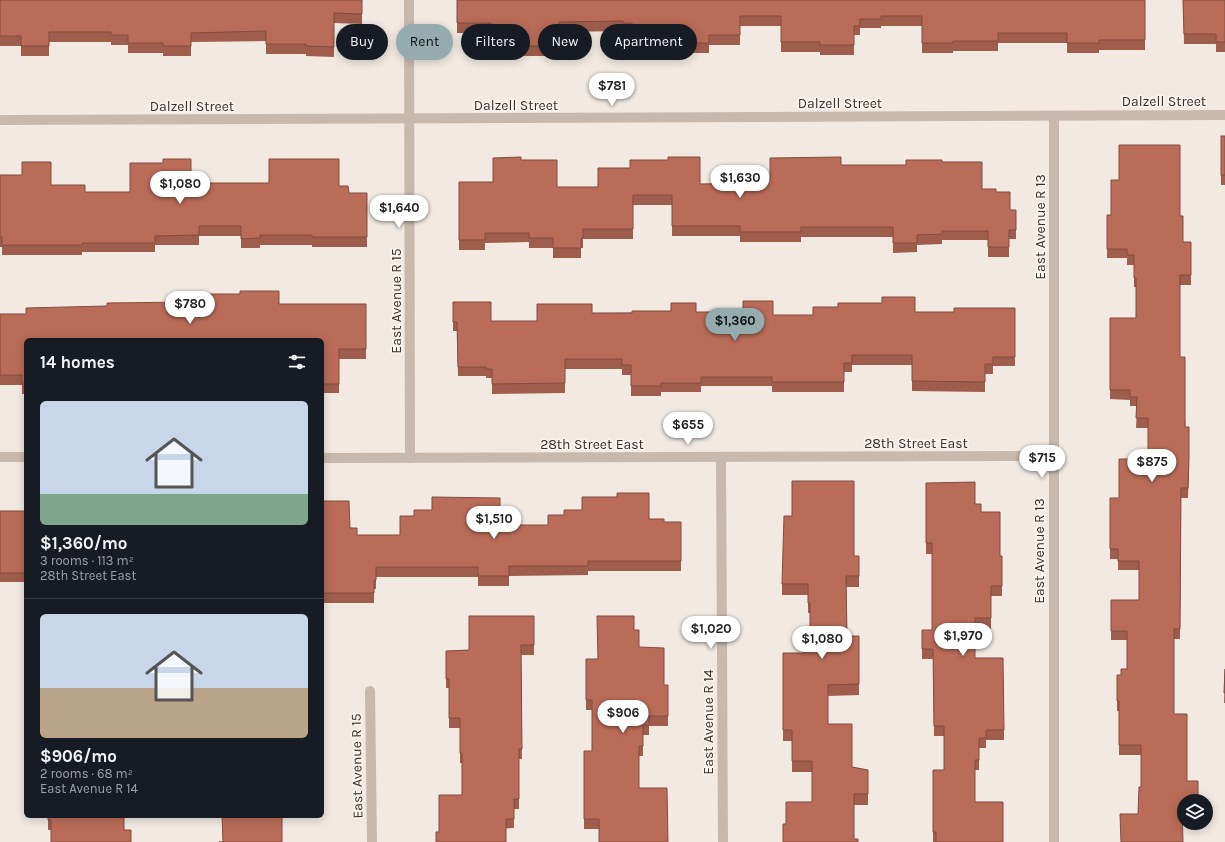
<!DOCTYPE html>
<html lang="en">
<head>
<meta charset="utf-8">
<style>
	:root { --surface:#171b24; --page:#20242c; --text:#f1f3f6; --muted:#9ea1a6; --line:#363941; --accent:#95abae }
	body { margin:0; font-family:Karla,sans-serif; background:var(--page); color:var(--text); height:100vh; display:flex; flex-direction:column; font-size:15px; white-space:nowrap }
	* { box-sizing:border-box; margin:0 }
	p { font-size:13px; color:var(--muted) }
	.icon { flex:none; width:22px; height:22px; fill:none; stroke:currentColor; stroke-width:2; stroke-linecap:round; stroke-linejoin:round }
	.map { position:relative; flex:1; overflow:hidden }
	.side { position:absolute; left:24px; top:338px; width:300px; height:480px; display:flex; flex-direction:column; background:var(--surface); border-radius:6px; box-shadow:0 2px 10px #0003 }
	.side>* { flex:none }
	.hud { position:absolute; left:336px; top:24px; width:380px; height:36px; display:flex; gap:8px }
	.fabs { position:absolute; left:1177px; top:794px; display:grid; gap:8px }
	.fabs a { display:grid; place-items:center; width:36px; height:36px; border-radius:50%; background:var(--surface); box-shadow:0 2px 10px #0003; font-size:20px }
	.price { position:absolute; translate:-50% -34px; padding:0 9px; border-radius:14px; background:#fff; color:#222; font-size:13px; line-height:26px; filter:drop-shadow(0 1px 2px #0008) }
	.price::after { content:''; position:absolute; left:50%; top:24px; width:12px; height:9px; margin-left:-6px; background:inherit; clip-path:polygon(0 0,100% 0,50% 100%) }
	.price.on { background:var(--accent); color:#111 }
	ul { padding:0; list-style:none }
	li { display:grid; align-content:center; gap:8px; height:212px; padding:0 16px }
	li+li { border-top:1px solid var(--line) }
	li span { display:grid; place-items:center; height:124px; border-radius:6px; color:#555 }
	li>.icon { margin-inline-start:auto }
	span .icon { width:72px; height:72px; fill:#fffc; stroke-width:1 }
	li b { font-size:17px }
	h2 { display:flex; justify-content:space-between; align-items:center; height:48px; padding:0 16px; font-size:17px }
	.tag { padding:0 14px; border-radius:18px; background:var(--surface); box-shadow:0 2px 10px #0003; font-size:14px; line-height:36px }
	.tag.on { background:var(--accent); color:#111 }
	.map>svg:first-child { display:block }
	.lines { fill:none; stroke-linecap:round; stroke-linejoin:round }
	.street { stroke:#c8b9ae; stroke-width:10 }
	.wall { fill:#9f5d4c }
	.building { fill:#b96c58; stroke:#824c3e }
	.labels { text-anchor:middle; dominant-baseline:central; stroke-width:3.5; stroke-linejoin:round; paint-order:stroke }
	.street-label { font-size:14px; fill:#382f2c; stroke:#f9f3ee }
</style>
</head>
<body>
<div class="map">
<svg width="1225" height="842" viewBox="0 0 1225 842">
	<rect width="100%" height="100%" fill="#f1e9e2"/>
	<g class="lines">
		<g class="street">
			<polyline points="409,0 410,458"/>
			<polyline points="0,120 1225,115"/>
			<polyline points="0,457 26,457"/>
			<polyline points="721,457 723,842"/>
			<polyline points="322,458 1053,456"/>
			<polyline points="370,691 372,842"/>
			<polyline points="1054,842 1054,116"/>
		</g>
	</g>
	<g class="wall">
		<polygon points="0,0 362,0 362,24 334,23 334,57 306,56 306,54 266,54 266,41 191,42 191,56 163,56 163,53 128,53 128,45 111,45 111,42 49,42 49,56 21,56 21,46 0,46"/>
		<polygon points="457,0 1145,0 1145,50 1099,50 1099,53 1067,53 1067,43 998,43 998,51 953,51 953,53 922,53 922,26 881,26 881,28 860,28 860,35 854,35 854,55 820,55 820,52 781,52 781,26 740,26 740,45 709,45 709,53 679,53 679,51 633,52 632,33 623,33 623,31 559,32 559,56 491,56 491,33 457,33"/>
		<polygon points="1183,0 1225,0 1225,52 1216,52 1216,44 1184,44"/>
		<rect x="1221" y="136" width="4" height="49"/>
		<polygon points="521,160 557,187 598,187 700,184 761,183 770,179 841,165 906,165 942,162 982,189 996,192 1010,210 1016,210 1016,239 1009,239 1009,257 988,257 988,240 942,240 942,244 917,245 917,252 893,253 893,237 801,237 801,242 740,242 740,236 672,236 672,205 633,205 633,239 583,239 583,248 581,248 581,258 553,258 553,248 529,248 529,242 485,243 485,250 459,250 459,182 493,182"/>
		<polygon points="0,175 85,192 130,192 191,183 339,186 349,193 367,193 367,247 312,247 312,245 260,245 260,248 241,248 241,236 199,236 199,245 155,245 155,252 82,252 82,255 2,255 2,247 0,247"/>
		<polygon points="1107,215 1180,216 1183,242 1191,242 1191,285 1180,285 1180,357 1189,468 1188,498 1181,498 1180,639 1174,639 1174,714 1184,801 1184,814 1138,814 1141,787 1141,755 1119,755 1119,711 1117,711 1117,675 1121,675 1127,669 1127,640 1111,640 1111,600 1139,600 1139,570 1118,570 1118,559 1110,559 1110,498 1119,498 1148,459 1148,428 1136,428 1137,406 1130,406 1130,400 1110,399 1110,318 1136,318 1136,287 1134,287 1134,265 1127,265 1127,258 1107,258"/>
		<polygon points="453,302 491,321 537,321 592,313 696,312 773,315 813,315 915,312 954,312 1015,308 1015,366 993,366 993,374 985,374 985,392 912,391 912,365 852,365 852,372 844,372 844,392 772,392 772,386 701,386 701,392 661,392 661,396 631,396 631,375 622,375 622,369 565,369 565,393 492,394 492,378 486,378 486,376 458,376 457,331 453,331"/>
		<polygon points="279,304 366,304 366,359 339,359 339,393 322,393 322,340 26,340 26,394 22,394 22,385 0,385 0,314 26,314"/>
		<polygon points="926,483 975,504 981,512 1000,556 1002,556 1002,596 991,596 991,629 975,629 975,658 1004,730 1004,740 986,740 986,748 979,748 979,770 975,770 975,802 1003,842 933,842 933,770 944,770 944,736 934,736 933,659 922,659 922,630 932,630 932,554 926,554"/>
		<polygon points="322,501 350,528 357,535 400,535 500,525 548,525 649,519 664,522 681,522 681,571 588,571 588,575 509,576 509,586 478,586 478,577 376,577 376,589 374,589 374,603 322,603"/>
		<rect x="0" y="511" width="26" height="71"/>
		<polygon points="854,556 859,556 859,587 846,587 847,636 859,636 859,695 828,696 828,724 852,767 868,770 868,805 854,805 854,839 858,842 786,824 812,802 812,772 792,772 792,741 783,741 783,653 804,653 810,645 810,613 808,613 808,595 782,595 782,584"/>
		<polygon points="534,616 534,655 521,655 522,759 519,759 519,809 514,809 514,828 439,832 462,795 462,763 460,763 460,728 449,728 449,688 446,688 446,651 469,650"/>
		<polygon points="634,630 639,647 664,685 668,685 668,726 649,726 649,735 643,735 643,756 639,756 599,829 584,829 584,751 592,751 592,710 586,710 586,659 598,659"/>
		<polygon points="1225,669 1225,703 1224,703"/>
		<polygon points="48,816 124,816 51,830 48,830"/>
	</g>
	<g class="building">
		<polygon points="0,0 362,0 362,14 334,13 334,47 306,46 306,44 266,44 266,31 191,33 191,46 163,46 163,43 128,43 128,35 111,35 111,32 49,32 49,46 21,46 21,36 0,36"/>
		<polygon points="457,0 1145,0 1145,40 1099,40 1099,43 1067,43 1067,33 998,33 998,41 953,41 953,43 922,43 922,16 881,16 881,19 860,19 860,26 854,26 854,45 820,45 820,42 781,42 781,16 740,16 740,35 709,35 709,43 679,43 679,41 633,42 632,23 623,23 623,21 559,22 559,46 491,46 491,23 457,23"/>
		<polygon points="1183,0 1225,0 1225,42 1216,42 1216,34 1184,34"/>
		<rect x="1221" y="136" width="4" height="39"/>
		<polygon points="1119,145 1180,145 1180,216 1183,216 1183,242 1191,242 1191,275 1180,275 1180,357 1185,357 1185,427 1189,427 1189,458 1188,488 1181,488 1180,629 1174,629 1174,714 1187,714 1187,781 1198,781 1198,801 1184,801 1184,805 1182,805 1183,842 1121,842 1120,814 1138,814 1139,787 1141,787 1141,745 1119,745 1119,701 1117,701 1117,675 1121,675 1121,669 1127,669 1127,631 1111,631 1111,600 1139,600 1139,561 1118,561 1118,549 1110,549 1110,498 1119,498 1119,459 1148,459 1148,418 1136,418 1137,397 1130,397 1130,390 1110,390 1110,318 1136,318 1136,278 1134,278 1134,255 1127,255 1127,249 1107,249 1107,215 1111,215 1111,180 1119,180"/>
		<polygon points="521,157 521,160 557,160 557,187 598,187 598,168 630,168 630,160 668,160 668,157 700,157 700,184 761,183 761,179 770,179 770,158 841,157 841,165 906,165 906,160 942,160 942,162 982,162 982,189 996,189 996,192 1010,192 1010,210 1016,210 1016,230 1009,230 1009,247 988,247 988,231 942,231 942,234 917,235 917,243 893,243 893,227 801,227 801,232 740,232 740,226 672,226 672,195 633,195 633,229 583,229 583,238 581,238 581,248 553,248 553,238 529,238 529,233 485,233 485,240 459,240 459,182 493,182 493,158"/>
		<polygon points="163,159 191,159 191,183 269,183 269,159 339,159 339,186 348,186 349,193 367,193 367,237 312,237 312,235 260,235 260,238 241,239 241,226 199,226 199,235 155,236 155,243 82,243 82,245 2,245 2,237 0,237 0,175 22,175 22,162 51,162 51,185 85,185 85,192 130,192 130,163 163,163"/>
		<polygon points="240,291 279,291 279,304 366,304 366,349 339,349 339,384 322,384 322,340 26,340 26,384 22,384 22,375 0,375 0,314 26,314 26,308 107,306 107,303 188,302 188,294 240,294"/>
		<polygon points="882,297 915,297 915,312 954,312 954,308 1015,308 1015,357 993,357 993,364 985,364 985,382 912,381 912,355 852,355 852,363 844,363 844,382 772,382 772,377 701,377 701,383 661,383 661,386 631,386 631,365 622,365 622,359 565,359 565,383 492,384 492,369 486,369 486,367 458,367 457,322 453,322 453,302 491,302 491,321 537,321 537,304 592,304 592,313 632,313 632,311 671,311 671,303 696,303 696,312 743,312 743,301 773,301 773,315 813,315 813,307 838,307 838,303 882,303"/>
		<polygon points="792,481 854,481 854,556 859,556 859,576 846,576 847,636 859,636 859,684 828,685 828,724 852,724 852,767 868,770 868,794 854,794 854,839 858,839 858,842 783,842 783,824 786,824 786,802 812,802 812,761 792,761 792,730 783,730 783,653 804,653 804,645 810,645 810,603 808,603 808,584 782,584 784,516 792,516"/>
		<polygon points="975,482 975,504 981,504 981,512 1000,512 1000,556 1002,556 1002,586 991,586 991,618 975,618 975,658 1003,658 1004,730 986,730 986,738 979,738 979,760 975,760 975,802 1003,802 1003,842 936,842 936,832 933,832 933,770 944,770 944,726 934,726 933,649 922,649 922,630 932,630 932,543 926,543 926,483"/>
		<polygon points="617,493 649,493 649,519 664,519 664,522 681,522 681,561 588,561 588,566 509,566 509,576 478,576 478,567 376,567 376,580 374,580 374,593 322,593 322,501 349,501 350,528 357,528 357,535 400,535 400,516 414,516 414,510 432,510 432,497 500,498 500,525 548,525 548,515 564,515 564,510 582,510 582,497 617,497"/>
		<rect x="0" y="511" width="26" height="62"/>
		<polygon points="469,616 534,616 534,645 521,645 522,749 519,749 519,799 514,799 514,819 506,819 506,842 436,842 436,832 439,832 439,795 462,795 462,753 460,753 460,718 449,718 449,679 446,679 446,651 469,650"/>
		<polygon points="597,616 634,616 634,630 639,630 639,647 664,648 664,685 668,685 668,716 649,716 649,725 643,725 643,746 639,746 639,788 667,788 668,842 599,842 599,819 584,819 584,751 592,751 592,700 586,700 586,659 598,659"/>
		<polygon points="1225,669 1225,693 1224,693"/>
		<polygon points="48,816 124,816 124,830 131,830 131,842 51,842 51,820 48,820"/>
		<polygon points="222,816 282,816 282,842 219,842 223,842"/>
	</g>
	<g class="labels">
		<g class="street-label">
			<text x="1164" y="101">Dalzell Street</text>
			<text x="840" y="103">Dalzell Street</text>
			<text x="516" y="105">Dalzell Street</text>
			<text x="192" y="106">Dalzell Street</text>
			<text transform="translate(1040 227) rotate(-90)">East Avenue R 13</text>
			<text transform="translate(396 301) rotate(-90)">East Avenue R 15</text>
			<text x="916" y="443">28th Street East</text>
			<text x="592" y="444">28th Street East</text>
			<text transform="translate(1039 551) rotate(-90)">East Avenue R 13</text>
			<text transform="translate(708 722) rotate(-90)">East Avenue R 14</text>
			<text transform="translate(357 766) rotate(-91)">East Avenue R 15</text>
		</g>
	</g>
</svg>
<div class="fabs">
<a><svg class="icon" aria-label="layers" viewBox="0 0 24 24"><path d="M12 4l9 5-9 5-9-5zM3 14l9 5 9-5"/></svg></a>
</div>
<b class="price" style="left:612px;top:107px">$781</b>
<b class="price" style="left:740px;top:199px">$1,630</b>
<b class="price" style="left:180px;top:205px">$1,080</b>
<b class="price" style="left:399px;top:229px">$1,640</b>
<b class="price" style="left:190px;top:325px">$780</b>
<b class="price on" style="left:735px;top:342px">$1,360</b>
<b class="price" style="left:688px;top:446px">$655</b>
<b class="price" style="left:1042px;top:479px">$715</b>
<b class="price" style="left:1152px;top:483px">$875</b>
<b class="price" style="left:494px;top:540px">$1,510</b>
<b class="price" style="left:711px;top:650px">$1,020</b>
<b class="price" style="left:963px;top:657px">$1,970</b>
<b class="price" style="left:822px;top:660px">$1,080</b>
<b class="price" style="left:623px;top:734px">$906</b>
<div class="hud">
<a class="tag">Buy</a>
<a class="tag on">Rent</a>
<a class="tag">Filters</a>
<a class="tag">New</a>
<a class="tag">Apartment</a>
</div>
<section class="side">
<h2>14 homes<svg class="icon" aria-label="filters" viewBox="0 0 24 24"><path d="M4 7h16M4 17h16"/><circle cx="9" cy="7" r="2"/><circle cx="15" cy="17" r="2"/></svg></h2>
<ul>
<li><span style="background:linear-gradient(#c9d6e8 75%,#7fa58c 0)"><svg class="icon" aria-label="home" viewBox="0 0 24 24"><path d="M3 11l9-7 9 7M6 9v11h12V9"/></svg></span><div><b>$1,360/mo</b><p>3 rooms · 113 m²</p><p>28th Street East</p></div></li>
<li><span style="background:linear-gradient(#c9d6e8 60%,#b9a48a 0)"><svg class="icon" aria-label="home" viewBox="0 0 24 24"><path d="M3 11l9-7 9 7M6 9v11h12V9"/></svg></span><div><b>$906/mo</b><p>2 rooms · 68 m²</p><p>East Avenue R 14</p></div></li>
</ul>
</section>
</div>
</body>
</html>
